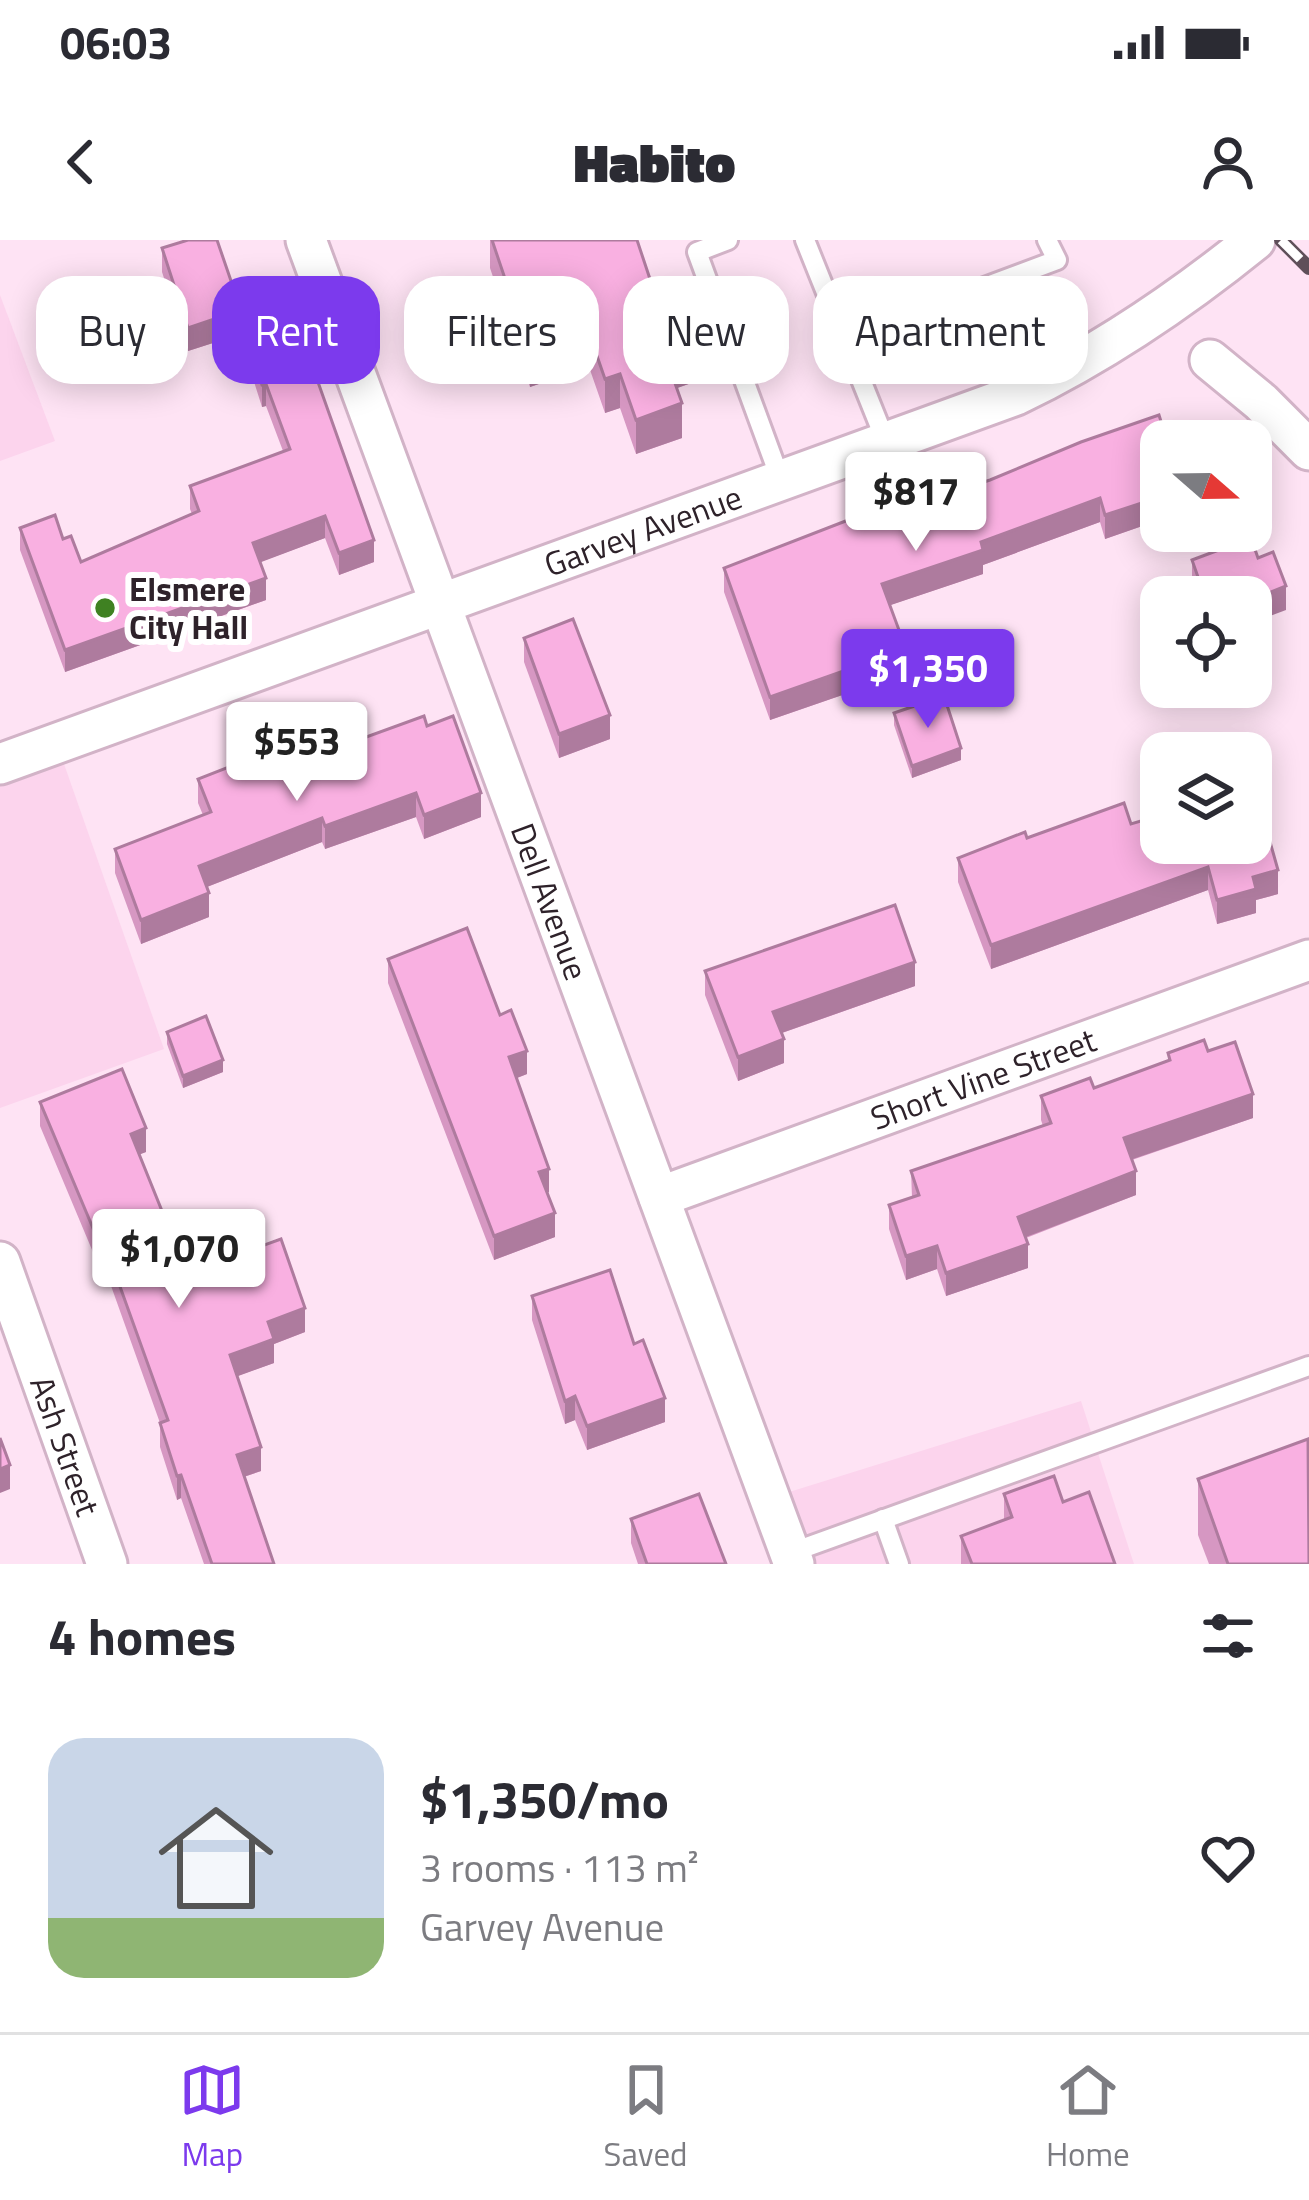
<!DOCTYPE html>
<html lang="en">
<head>
<meta charset="utf-8">
<style>
	:root { --surface:#fff; --page:#f2f2f3; --text:#2b2b33; --muted:#7c7c81; --line:#e1e1e2; --accent:#7c3aed }
	body { margin:0; font-family:"Titillium Web",sans-serif; background:var(--page); color:var(--text); height:100vh; display:flex; flex-direction:column; font-size:45px; white-space:nowrap }
	* { box-sizing:border-box; margin:0 }
	p { font-size:39px; color:var(--muted) }
	.icon { flex:none; width:66px; height:66px; fill:none; stroke:currentColor; stroke-width:2; stroke-linecap:round; stroke-linejoin:round }
	.map { position:relative; height:1324px; overflow:hidden }
	.drawer { display:flex; flex-direction:column; background:var(--surface); flex:1 }
	.drawer>* { flex:none }
	.banner { position:absolute; left:36px; top:36px; width:1239px; height:108px; display:flex; gap:24px }
	.needle { width:78px; rotate:110deg }
	.buttons { position:absolute; left:1140px; top:180px; display:grid; gap:24px }
	.buttons a { display:grid; place-items:center; width:132px; height:132px; border-radius:24px; background:var(--surface); box-shadow:0 6px 30px #0003; font-size:60px }
	.price { position:absolute; translate:-50% -102px; padding:0 27px; border-radius:12px; background:#fff; color:#222; font-size:39px; line-height:78px; filter:drop-shadow(0 3px 6px #0008) }
	.price::after { content:''; position:absolute; left:50%; top:72px; width:36px; height:27px; margin-left:-18px; background:inherit; clip-path:polygon(0 0,100% 0,50% 100%) }
	.price.current { background:var(--accent); color:#fff }
	ul { padding:0; list-style:none }
	li { display:flex; align-items:center; gap:36px; height:300px; padding:0 48px }
	li span { display:grid; place-items:center; flex:none; width:336px; height:240px; border-radius:36px; color:#555 }
	li>.icon { margin-inline-start:auto }
	span .icon { width:144px; height:144px; fill:#fffc; stroke-width:1 }
	li b { font-size:51px }
	h2 { display:flex; justify-content:space-between; align-items:center; height:144px; padding:0 48px; font-size:51px }
	.tag { padding:0 42px; border-radius:36px; background:var(--surface); box-shadow:0 6px 30px #0003; font-size:42px; line-height:108px }
	.tag.current { background:var(--accent); color:#fff }
	.status { display:flex; justify-content:space-between; align-items:center; height:84px; padding:0 60px; background:var(--surface); direction:ltr }
	.status svg { height:33px; fill:currentColor }
	header { display:flex; justify-content:space-between; align-items:center; height:156px; padding:0 48px; background:var(--surface); font-size:54px; font-weight:800 }
	.tab-bar { display:flex; justify-content:space-around; align-items:center; height:168px; border-top:3px solid var(--line); background:var(--surface); font-size:33px; color:var(--muted) }
	.tab-bar a { display:grid; justify-items:center; gap:6px }
	.tab-bar .current { color:var(--accent) }
	.map>svg:first-child { display:block }
	.built { fill:#fcd4ed }
	.lines { fill:none; stroke-linecap:round; stroke-linejoin:round }
	.service-casing { stroke:#d2b3c7; stroke-width:24 }
	.minor-casing { stroke:#d2b3c7; stroke-width:45 }
	.service { stroke:#fff; stroke-width:18 }
	.minor { stroke:#fff; stroke-width:39 }
	.rail-casing { stroke:#5f4f59; stroke-width:14 }
	.rail { stroke:#fff; stroke-width:9; stroke-dasharray:27; stroke-linecap:butt }
	.wall { fill:#d697c2 }
	.shaded-wall { fill:#ae7b9e }
	.building { fill:#f9b0e1; stroke:#ae7b9e; stroke-width:3 }
	.poi-dot { fill:#3f8122; stroke:#fff; stroke-width:4.5 }
	.labels { text-anchor:middle; dominant-baseline:central; stroke-width:12; stroke-linejoin:round; paint-order:stroke }
	.street-label { font-size:33px; fill:#2e222a; stroke:#fff }
	.poi-label { font-size:33px; font-weight:bold; fill:#2e222a; stroke:#fff; text-anchor:start }
</style>
</head>
<body>
<div class="status"><b>06:03</b><svg viewBox="0 0 49 12"><path d="M0 12V9h3v3zM5 12V6h3v6zM10 12V3h3v9zM15 12V0h3v12zM26 1h20v11H26zM47 4h2v5h-2z"/></svg></div>
<header><svg class="icon" aria-label="back" viewBox="0 0 24 24"><path d="M15 5l-7 7 7 7"/></svg>Habito<svg class="icon" aria-label="person" viewBox="0 0 24 24"><circle cx="12" cy="8" r="4"/><path d="M4 21q1-7 8-7t8 7"/></svg></header>
<div class="map">
<svg width="1309" height="1324" viewBox="0 0 1309 1324">
	<rect width="100%" height="100%" fill="#fee3f4"/>
	<g class="built">
		<polygon points="0,55 55,201 0,221"/>
		<polygon points="57,504 164,809 0,868 0,507"/>
		<polygon points="1081,1161 1134,1324 794,1324 770,1258"/>
	</g>
	<g class="lines">
		<defs>
			<g id="service">
				<polyline points="728,0 697,12 781,241"/>
				<polyline points="805,0 886,202"/>
				<polyline points="845,99 1057,20 1047,0"/>
				<polyline points="883,1279 899,1324"/>
				<polyline points="790,1313 1309,1126"/>
			</g>
			<g id="minor">
				<path id="s1" d="M306,0L794,1324"/>
				<polyline points="1210,120 1261,162 1309,210"/>
				<path id="s2" d="M0,524L1016,155C1101,114 1181,60 1255,0"/>
				<path id="s3" d="M659,957L1309,720"/>
				<path id="s4" d="M0,1022L107,1324"/>
			</g>
		</defs>
		<use href="#service" class="service-casing"/>
		<use href="#minor" class="minor-casing"/>
		<use href="#service" class="service"/>
		<use href="#minor" class="minor"/>
		<defs>
			<polyline id="rail" points="1281,0 1309,28"/>
		</defs>
		<use href="#rail" class="rail-casing"/>
		<use href="#rail" class="rail"/>
	</g>
	<g class="wall">
		<polygon points="490,0 637,0 652,45 697,141 677,148 682,198 636,214 620,168 605,173 589,127 530,147 490,28"/>
		<polygon points="162,8 241,94 188,111 162,32"/>
		<polygon points="242,82 313,128 374,322 339,335 325,298 260,322 266,360 65,432 20,310 20,288 63,299 81,322 192,274 190,269 190,246 283,211 266,166 262,167 242,104"/>
		<polygon points="1161,201 1161,265 1148,270 1148,284 1105,299 1100,282 983,325 983,334 890,365 906,433 770,480 724,352 724,328 859,283"/>
		<polygon points="1258,318 1286,370 1251,357 1196,357 1192,344 1192,320"/>
		<polygon points="524,398 610,499 559,518 524,422"/>
		<polygon points="894,473 961,520 912,538 894,485"/>
		<polygon points="427,486 481,577 424,599 416,577 325,609 322,602 207,647 209,677 141,704 115,633 115,609 203,575 198,563 198,539 259,536"/>
		<polygon points="1131,584 1278,654 1256,660 1256,673 1217,684 1208,650 991,729 958,642 958,618 1027,598"/>
		<polygon points="388,719 500,775 527,834 517,838 549,952 547,953 555,997 494,1020 388,743"/>
		<polygon points="705,731 915,746 782,793 784,823 738,841 705,755"/>
		<polygon points="167,792 223,832 183,848 167,804"/>
		<polygon points="1208,811 1253,878 1132,920 1136,955 1026,998 1028,1028 946,1056 937,1029 906,1040 889,989 889,965 912,957 911,931 1043,886 1041,880 1041,856 1094,848 1168,821 1168,813"/>
		<polygon points="40,862 146,912 139,914 187,1033 305,1092 274,1104 274,1123 237,1136 261,1231 244,1237 274,1324 204,1324 181,1258 177,1260 160,1207 160,1183 100,1015 95,1017 40,886"/>
		<polygon points="532,1056 634,1104 665,1182 587,1210 575,1180 565,1184 532,1080"/>
		<polygon points="1198,1239 1309,1324 1209,1324 1198,1295"/>
		<polygon points="1004,1254 1063,1262 1115,1324 961,1324 961,1296 1004,1280"/>
		<polygon points="631,1279 726,1324 638,1324 631,1303"/>
	</g>
	<g class="shaded-wall">
		<polygon points="241,70 241,94 188,111 188,88"/>
		<polygon points="589,93 589,127 530,147 530,113"/>
		<polygon points="697,107 697,141 666,152 666,118"/>
		<polygon points="620,134 620,168 605,173 605,139"/>
		<polygon points="266,144 266,166 262,167 262,145"/>
		<polygon points="682,163 682,198 636,214 636,180"/>
		<polygon points="1161,242 1161,265 1148,270 1148,284 1105,299 1105,275 1144,247"/>
		<polygon points="1100,258 1100,282 983,325 983,334 882,368 882,344 981,302"/>
		<polygon points="325,276 325,298 253,325 253,303"/>
		<polygon points="374,300 374,322 339,335 339,313"/>
		<polygon points="266,338 266,360 65,432 65,410"/>
		<polygon points="1286,346 1286,370 1251,383 1251,360"/>
		<polygon points="906,409 906,433 770,480 770,457"/>
		<polygon points="610,475 610,499 559,518 559,494"/>
		<polygon points="961,508 961,520 912,538 912,526"/>
		<polygon points="416,553 416,577 325,609 325,586"/>
		<polygon points="481,553 481,577 424,599 424,575"/>
		<polygon points="322,578 322,602 199,650 199,626"/>
		<polygon points="1208,627 1208,650 991,729 991,705"/>
		<polygon points="1278,630 1278,654 1256,660 1256,673 1217,684 1217,660 1253,637"/>
		<polygon points="209,653 209,677 141,704 141,680"/>
		<polygon points="915,722 915,746 773,796 773,772"/>
		<polygon points="784,799 784,823 738,841 738,817"/>
		<polygon points="527,811 527,834 509,841 509,817"/>
		<polygon points="223,820 223,832 183,848 183,836"/>
		<polygon points="1253,854 1253,878 1124,922 1124,898"/>
		<polygon points="146,888 146,912 131,918 131,894"/>
		<polygon points="549,929 549,952 539,956 539,932"/>
		<polygon points="1136,931 1136,955 1018,1000 1018,977"/>
		<polygon points="555,973 555,997 494,1020 494,996"/>
		<polygon points="100,991 100,1015 95,1017 95,993"/>
		<polygon points="1028,1004 1028,1028 946,1056 946,1033"/>
		<polygon points="937,1006 937,1029 906,1040 906,1016"/>
		<polygon points="305,1068 305,1092 274,1104 274,1123 230,1139 230,1115 268,1082"/>
		<polygon points="575,1156 575,1180 565,1184 565,1161"/>
		<polygon points="665,1158 665,1182 587,1210 587,1186"/>
		<polygon points="261,1207 261,1231 237,1239 237,1215"/>
		<polygon points="10,1225 10,1249 0,1253 0,1229"/>
		<polygon points="181,1235 181,1258 177,1260 177,1236"/>
	</g>
	<g class="building">
		<polygon points="188,0 217,0 241,70 188,88 162,8"/>
		<polygon points="492,0 637,0 652,45 674,38 697,107 666,118 682,163 636,180 620,134 605,139 589,93 530,113"/>
		<polygon points="294,65 313,128 374,300 339,313 325,276 253,303 266,338 65,410 20,288 55,275 63,299 71,296 81,322 199,271 190,246 290,209 266,144 262,145 242,82"/>
		<polygon points="1159,175 1167,201 1161,201 1161,242 1144,247 1148,261 1105,275 1100,258 981,302 983,310 882,344 906,409 770,457 724,328 856,277 859,283 990,240 1081,202"/>
		<polygon points="1251,298 1258,318 1273,312 1286,346 1251,360 1251,357 1205,357 1192,320"/>
		<polygon points="573,379 610,475 559,494 524,398"/>
		<polygon points="944,456 961,508 912,526 894,473"/>
		<polygon points="424,476 427,486 453,476 481,553 424,575 416,553 325,586 322,578 199,626 209,653 141,680 115,609 211,572 198,539 252,518 259,536"/>
		<polygon points="1255,549 1278,630 1253,637 1256,649 1217,660 1208,627 991,705 958,618 1025,592 1027,598 1124,563 1131,584 1161,575 1161,603 1251,603 1251,550"/>
		<polygon points="895,665 915,722 773,772 784,799 738,817 705,731"/>
		<polygon points="467,688 500,775 511,770 527,811 509,817 549,929 539,932 555,973 494,996 388,719"/>
		<polygon points="206,776 223,820 183,836 167,792"/>
		<polygon points="1204,800 1208,811 1235,802 1253,854 1124,898 1136,931 1018,977 1028,1004 946,1033 937,1006 906,1016 889,965 919,955 911,931 1051,883 1041,856 1090,838 1094,848 1170,820 1168,813"/>
		<polygon points="122,829 146,888 131,894 187,1033 281,999 305,1068 268,1082 274,1099 230,1115 261,1207 237,1215 274,1324 212,1324 181,1235 177,1236 160,1183 168,1180 100,991 95,993 40,862"/>
		<polygon points="610,1030 634,1104 643,1100 665,1158 587,1186 575,1156 565,1161 532,1056"/>
		<polygon points="0,1198 10,1225 0,1229"/>
		<polygon points="1308,1199 1309,1324 1228,1324 1198,1239"/>
		<polygon points="1054,1236 1063,1262 1089,1252 1115,1324 972,1324 961,1296 1012,1277 1004,1254"/>
		<polygon points="699,1254 726,1324 647,1324 631,1279"/>
	</g>
	<circle class="poi-dot" cx="105" cy="368" r="12"/>
	<g class="labels">
		<g class="street-label">
			<text stroke="none"><textPath href="#s2" startOffset="684">Garvey Avenue</textPath></text>
			<text stroke="none"><textPath href="#s1" startOffset="705">Dell Avenue</textPath></text>
			<text stroke="none"><textPath href="#s3" startOffset="345">Short Vine Street</textPath></text>
			<text stroke="none"><textPath href="#s4" startOffset="195">Ash Street</textPath></text>
		</g>
		<g class="poi-label">
			<text x="129" y="349">Elsmere<tspan x="129" dy="38">City Hall</tspan></text>
		</g>
	</g>
</svg>
<div class="buttons">
<a><svg class="needle" viewBox="-14 -14 28 28"><path d="M0-13l5 13h-10z" fill="#e53935"/><path d="M0 13l5-13h-10z" fill="#7c7c81"/></svg></a>
<a><svg class="icon" aria-label="locate" viewBox="0 0 24 24"><circle cx="12" cy="12" r="6"/><path d="M12 2v4M12 18v4M2 12h4M18 12h4"/></svg></a>
<a><svg class="icon" aria-label="layers" viewBox="0 0 24 24"><path d="M12 4l9 5-9 5-9-5zM3 14l9 5 9-5"/></svg></a>
</div>
<b class="price" style="left:916px;top:314px">$817</b>
<b class="price current" style="left:928px;top:491px">$1,350</b>
<b class="price" style="left:297px;top:564px">$553</b>
<b class="price" style="left:179px;top:1071px">$1,070</b>
<div class="banner">
<a class="tag">Buy</a>
<a class="tag current">Rent</a>
<a class="tag">Filters</a>
<a class="tag">New</a>
<a class="tag">Apartment</a>
</div>
</div>
<section class="drawer">
<h2>4 homes<svg class="icon" aria-label="filters" viewBox="0 0 24 24"><path d="M4 7h16M4 17h16"/><circle cx="9" cy="7" r="2"/><circle cx="15" cy="17" r="2"/></svg></h2>
<ul>
<li><span style="background:linear-gradient(#c9d6e8 75%,#8fb573 0)"><svg class="icon" aria-label="home" viewBox="0 0 24 24"><path d="M3 11l9-7 9 7M6 9v11h12V9"/></svg></span><div><b>$1,350/mo</b><p>3 rooms · 113 m²</p><p>Garvey Avenue</p></div><svg class="icon" aria-label="heart" viewBox="0 0 24 24"><path d="M12 20l-8-8c-3-5 5-10 8-4 3-6 11-1 8 4z"/></svg></li>
</ul>
</section>
<nav class="tab-bar">
<a class="current"><svg class="icon" aria-label="map" viewBox="0 0 24 24"><path d="M3 6l6-2 6 2 6-2v14l-6 2-6-2-6 2zM9 4v14M15 6v14"/></svg>Map</a>
<a><svg class="icon" aria-label="saved" viewBox="0 0 24 24"><path d="M7 4h10v16l-5-4-5 4z"/></svg>Saved</a>
<a><svg class="icon" aria-label="home" viewBox="0 0 24 24"><path d="M3 11l9-7 9 7M6 9v11h12V9"/></svg>Home</a>
</nav>
</body>
</html>
